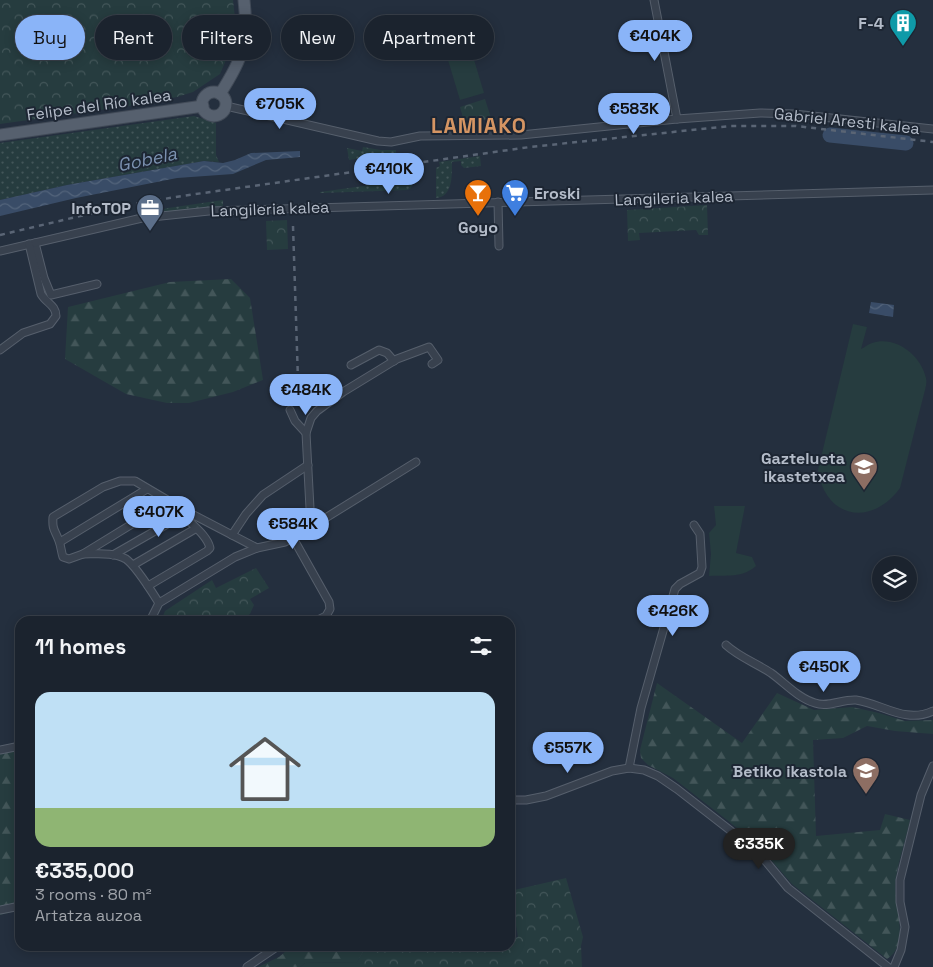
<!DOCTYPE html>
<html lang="en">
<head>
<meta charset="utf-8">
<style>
	:root { --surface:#1b232e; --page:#242b36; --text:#f1f3f6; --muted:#a0a4aa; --line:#39404a; --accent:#8ab4f8 }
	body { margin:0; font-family:"Space Grotesk",sans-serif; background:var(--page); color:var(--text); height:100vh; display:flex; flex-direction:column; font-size:19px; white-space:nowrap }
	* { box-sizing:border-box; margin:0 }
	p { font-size:16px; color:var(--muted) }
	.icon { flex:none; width:28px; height:28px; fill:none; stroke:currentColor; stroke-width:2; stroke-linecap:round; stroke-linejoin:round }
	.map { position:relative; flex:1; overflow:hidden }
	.sheet { position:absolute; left:15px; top:616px; width:500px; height:335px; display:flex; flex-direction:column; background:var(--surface); border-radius:15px; box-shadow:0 2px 12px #0003,0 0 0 1px var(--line) }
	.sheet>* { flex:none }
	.guide { position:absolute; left:15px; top:15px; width:500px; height:45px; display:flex; gap:10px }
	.buttons { position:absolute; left:872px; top:556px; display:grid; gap:10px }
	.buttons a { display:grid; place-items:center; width:45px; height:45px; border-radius:50%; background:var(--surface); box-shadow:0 2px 12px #0003,0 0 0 1px var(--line); font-size:25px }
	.price { position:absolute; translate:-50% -42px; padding:0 11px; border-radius:18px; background:var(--accent); color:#111; font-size:16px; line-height:32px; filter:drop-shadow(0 1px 2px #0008) }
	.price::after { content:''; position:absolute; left:50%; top:30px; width:15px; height:11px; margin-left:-8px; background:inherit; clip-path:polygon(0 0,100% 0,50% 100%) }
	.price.selected { background:#222; color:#fff }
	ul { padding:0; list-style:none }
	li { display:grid; align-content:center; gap:10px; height:265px; padding:0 20px }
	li+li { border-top:1px solid var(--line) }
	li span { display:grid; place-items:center; height:155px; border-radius:15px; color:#555 }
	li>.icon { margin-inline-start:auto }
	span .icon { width:90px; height:90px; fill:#fffc; stroke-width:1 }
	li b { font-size:21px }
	h2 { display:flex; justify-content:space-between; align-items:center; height:60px; padding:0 20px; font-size:21px }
	.chip { padding:0 18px; border-radius:22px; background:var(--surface); box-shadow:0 2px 12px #0003,0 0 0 1px var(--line); font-size:18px; line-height:45px }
	.chip.selected { background:var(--accent); color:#111 }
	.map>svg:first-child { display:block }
	.grass { fill:url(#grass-dots) }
	.forest { fill:url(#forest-firs) }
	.park { fill:url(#park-crowns) }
	.pitch { fill:#263c3f }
	.water { fill:url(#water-waves) }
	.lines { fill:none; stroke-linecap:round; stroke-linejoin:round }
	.river { stroke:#394c67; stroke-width:15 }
	.street-casing { stroke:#565f6c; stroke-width:9 }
	.primary-casing { stroke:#414a57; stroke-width:13 }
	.street { stroke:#38414e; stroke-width:7 }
	.primary { stroke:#56606e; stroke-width:11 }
	.rail { stroke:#5a6575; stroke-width:2.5; stroke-dasharray:5 5; stroke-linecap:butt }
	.labels { text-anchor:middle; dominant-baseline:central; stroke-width:4; stroke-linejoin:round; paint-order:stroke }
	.poi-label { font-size:16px; font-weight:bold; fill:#b4bcc9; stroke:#1d2633; text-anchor:end }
	.street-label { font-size:16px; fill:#b4bcc9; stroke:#1d2633 }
	.water-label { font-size:18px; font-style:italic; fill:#7c92b1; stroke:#1d2633 }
	.district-label { font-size:21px; font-weight:bold; letter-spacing:1px; fill:#d59563; stroke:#1d2633 }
</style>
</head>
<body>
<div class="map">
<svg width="933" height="967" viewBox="0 0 933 967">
	<defs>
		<pattern id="grass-dots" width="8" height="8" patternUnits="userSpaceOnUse" patternTransform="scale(1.25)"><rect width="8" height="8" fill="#263c3f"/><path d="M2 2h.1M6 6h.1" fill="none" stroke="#435659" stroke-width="1.8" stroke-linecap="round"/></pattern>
		<pattern id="forest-firs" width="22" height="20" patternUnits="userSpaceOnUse" patternTransform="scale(1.25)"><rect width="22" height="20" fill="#263c3f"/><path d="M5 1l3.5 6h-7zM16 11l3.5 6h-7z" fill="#435659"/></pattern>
		<pattern id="park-crowns" width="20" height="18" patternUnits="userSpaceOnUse" patternTransform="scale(1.25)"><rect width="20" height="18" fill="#263c3f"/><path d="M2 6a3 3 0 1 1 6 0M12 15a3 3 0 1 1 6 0" fill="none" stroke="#435659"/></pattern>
		<pattern id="water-waves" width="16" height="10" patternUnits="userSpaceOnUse" patternTransform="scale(1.25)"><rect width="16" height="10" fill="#394c67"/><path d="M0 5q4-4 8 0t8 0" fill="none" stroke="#53647b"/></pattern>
	</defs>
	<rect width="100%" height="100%" fill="#242f3e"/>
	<g class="grass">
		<polygon points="194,116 216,123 216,155 219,162 204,161 67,185 0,200 0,143"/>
		<polygon points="363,147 381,150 396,150 396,154 349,160 347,148 362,151"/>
		<path d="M480,156L481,166L464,168L461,165V161L452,162C452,175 453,197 436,198V168L440,166L439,162Z"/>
		<polygon points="406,180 409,180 412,185 411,188 408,190 320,193 320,192"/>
		<polygon points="223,200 223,206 140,214 168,208"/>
	</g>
	<g class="forest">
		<polygon points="231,279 250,298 263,380 233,392 189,403 167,403 126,394 65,359 68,307 170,282"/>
		<path d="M657,683L742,743L777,693L814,710L852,707L879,713L905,721L933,720V734L895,731L867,726L843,738L813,740L816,836L880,830L885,814L910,820C906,839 899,859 896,878C892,902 912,944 887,959L792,884L759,846L727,820L673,778L648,765L641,758L640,750Z"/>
		<polygon points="20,746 20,910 0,915 0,750"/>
		<polygon points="292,946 367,946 357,962 305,963 300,967 258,967 279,957"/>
	</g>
	<g class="park">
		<polygon points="0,0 233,0 235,18 226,60 220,74 193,92 177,97 129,106 0,124"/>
		<polygon points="485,99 491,118 465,125 460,107"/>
		<polygon points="707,205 708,235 699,235 696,230 639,233 640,240 628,241 627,210"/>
		<polygon points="287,220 288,249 267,250 266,221"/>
		<polygon points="256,568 269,588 250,599 254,605 250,614 237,621 161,621 165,611 212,580 216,588"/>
		<polygon points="566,878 583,937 581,946 582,967 357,967 357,962 367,946 510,946 510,939 518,937 510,891"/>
	</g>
	<g class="pitch">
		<polygon points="469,43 484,93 460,100 445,50"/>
		<path d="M853,324L867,327L861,349C864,348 868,344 872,343C895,335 921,355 926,378C927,382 926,386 925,390L900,488C872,527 825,519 818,470Z"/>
		<path d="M714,506H745L736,553L752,557L756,566C743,578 726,575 709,576L711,554L709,533L716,525Z"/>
		<polygon points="357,962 357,967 300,967 305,963"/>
	</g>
	<g class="water">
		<polygon points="300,151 300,157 266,160 233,174 177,178 76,198 0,216 0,200 67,185 204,161 223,163 235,160 251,153"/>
		<polygon points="871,302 894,305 893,317 869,313"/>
	</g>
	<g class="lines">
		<polyline class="river" points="830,135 906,143"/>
		<defs>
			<g id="street">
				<polyline points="654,0 677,119"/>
				<polyline points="226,106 378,141 391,142 420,136 521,135 677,119 760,113 794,114 933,129"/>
				<polyline points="498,202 499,246"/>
				<polyline points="35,243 44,278 51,295 97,284"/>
				<polyline points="0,251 142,218 209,211 933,190"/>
				<path d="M0,350L23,333L50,324L56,316C56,305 46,303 41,294L29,244"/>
				<polyline points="351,365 379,350 387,353 394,361"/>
				<polyline points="290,410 295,421 306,433"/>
				<path d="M168,502L83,554L69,559L63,557C61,551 61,546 59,541C55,530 52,530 53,517L103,487L120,481H135L186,511L257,548"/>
				<polyline points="311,527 416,462"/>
				<polyline points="232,535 246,514 263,495 308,465"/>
				<polyline points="293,538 329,602 330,609 326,616 316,621"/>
				<polyline points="60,542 147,489"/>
				<path d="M83,554C97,554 114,552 126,559C136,566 152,592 159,603"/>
				<polyline points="113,555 183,515 185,512"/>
				<polyline points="133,565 195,529"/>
				<path d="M148,586L207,551L210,548C207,535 192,525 183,515"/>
				<polyline points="150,621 159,603 235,557 257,548 285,542 311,527 306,433 311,418 317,411 343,392 397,359 429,347 438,360 432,364"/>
				<path d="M726,645C739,657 756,663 771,673C785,683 798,698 815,703C828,708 842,699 856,700C883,704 905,724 933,711"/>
				<polyline points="0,750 20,746"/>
				<polyline points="629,768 641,708 675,589 680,584 700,573 702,567 700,534 694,525"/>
				<polyline points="510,800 526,800 546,796 612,771 629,768 644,770 658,776 677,789 758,852 788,888 888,967"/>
				<polyline points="0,910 20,906"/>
				<polyline points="247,967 278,946"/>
				<polyline points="894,967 901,950 905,927 900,902 900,880 921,795 933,766"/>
			</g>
			<g id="primary">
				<circle cx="214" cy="104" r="12"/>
				<path d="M220,94C243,58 249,43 244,0"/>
				<polyline points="0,135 203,106"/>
			</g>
		</defs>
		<use href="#street" class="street-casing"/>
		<use href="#primary" class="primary-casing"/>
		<use href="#street" class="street"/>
		<use href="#primary" class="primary"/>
		<g class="rail">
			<polyline points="293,226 298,380"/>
			<polyline points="0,235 127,205 182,196 530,147 730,126 796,126 933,142"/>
		</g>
	</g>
	<defs>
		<symbol id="building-pin" viewBox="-11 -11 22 30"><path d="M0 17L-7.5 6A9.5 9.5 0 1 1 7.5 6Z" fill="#0f9aa8" stroke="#1d2633"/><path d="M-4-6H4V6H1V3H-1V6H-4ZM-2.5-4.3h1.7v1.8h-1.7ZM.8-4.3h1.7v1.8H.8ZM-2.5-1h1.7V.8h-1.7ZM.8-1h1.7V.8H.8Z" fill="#fff"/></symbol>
		<symbol id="bar-pin" viewBox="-11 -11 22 30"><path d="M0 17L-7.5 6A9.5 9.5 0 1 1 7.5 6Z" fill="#e8710a" stroke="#1d2633"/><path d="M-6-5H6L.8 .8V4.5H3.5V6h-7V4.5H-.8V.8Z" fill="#fff"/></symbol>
		<symbol id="supermarket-pin" viewBox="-11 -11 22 30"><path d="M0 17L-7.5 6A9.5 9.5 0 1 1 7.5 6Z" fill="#3f7fe0" stroke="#1d2633"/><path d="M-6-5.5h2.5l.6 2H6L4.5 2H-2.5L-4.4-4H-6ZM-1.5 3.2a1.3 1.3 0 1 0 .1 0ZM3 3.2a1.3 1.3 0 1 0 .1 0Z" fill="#fff"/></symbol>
		<symbol id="office-pin" viewBox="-11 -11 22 30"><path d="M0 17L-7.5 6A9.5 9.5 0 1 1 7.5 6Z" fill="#5c6f8a" stroke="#1d2633"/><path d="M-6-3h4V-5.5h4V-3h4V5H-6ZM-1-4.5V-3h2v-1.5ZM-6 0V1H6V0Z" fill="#fff"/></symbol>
		<symbol id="school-pin" viewBox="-11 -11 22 30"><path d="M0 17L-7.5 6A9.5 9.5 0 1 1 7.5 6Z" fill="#8d6e63" stroke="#1d2633"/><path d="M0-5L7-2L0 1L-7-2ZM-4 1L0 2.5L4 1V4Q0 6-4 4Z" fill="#fff"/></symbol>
	</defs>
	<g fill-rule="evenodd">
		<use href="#building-pin" x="887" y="7" width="32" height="43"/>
		<use href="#bar-pin" x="462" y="177" width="32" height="43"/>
		<use href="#supermarket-pin" x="499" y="177" width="32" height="43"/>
		<use href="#office-pin" x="134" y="192" width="32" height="43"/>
		<use href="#school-pin" x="848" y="451" width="32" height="43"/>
		<use href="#school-pin" x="850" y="755" width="32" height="43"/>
	</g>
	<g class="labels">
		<g class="poi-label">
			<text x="884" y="23">F-4</text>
			<text x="534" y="193" text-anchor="start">Eroski</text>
			<text x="131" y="208">InfoTOP</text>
			<text x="478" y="227" text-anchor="middle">Goyo</text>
			<text x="845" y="458">Gaztelueta<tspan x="845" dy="18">ikastetxea</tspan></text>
			<text x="847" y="771">Betiko ikastola</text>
		</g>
		<g class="street-label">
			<text transform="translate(99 105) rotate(-8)">Felipe del Río kalea</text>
			<text transform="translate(847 121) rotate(6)">Gabriel Aresti kalea</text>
			<text transform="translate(674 198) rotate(-2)">Langileria kalea</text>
			<text transform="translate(270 209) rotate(-2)">Langileria kalea</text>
		</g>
		<g class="water-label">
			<text transform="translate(147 159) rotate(-12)">Gobela</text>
		</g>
		<g class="district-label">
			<text x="479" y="125">LAMIAKO</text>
		</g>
	</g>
</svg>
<div class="buttons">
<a><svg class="icon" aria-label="layers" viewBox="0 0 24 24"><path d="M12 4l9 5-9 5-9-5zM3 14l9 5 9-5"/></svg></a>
</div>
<b class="price" style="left:655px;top:62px">€404K</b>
<b class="price" style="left:280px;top:130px">€705K</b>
<b class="price" style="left:634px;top:135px">€583K</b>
<b class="price" style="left:389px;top:195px">€410K</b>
<b class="price" style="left:306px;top:416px">€484K</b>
<b class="price" style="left:159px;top:538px">€407K</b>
<b class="price" style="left:293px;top:550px">€584K</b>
<b class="price" style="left:673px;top:637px">€426K</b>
<b class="price" style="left:824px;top:693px">€450K</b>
<b class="price" style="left:568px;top:774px">€557K</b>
<b class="price selected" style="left:759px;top:870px">€335K</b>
<div class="guide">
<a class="chip selected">Buy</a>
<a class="chip">Rent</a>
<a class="chip">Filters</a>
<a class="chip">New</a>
<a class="chip">Apartment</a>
</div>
<section class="sheet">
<h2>11 homes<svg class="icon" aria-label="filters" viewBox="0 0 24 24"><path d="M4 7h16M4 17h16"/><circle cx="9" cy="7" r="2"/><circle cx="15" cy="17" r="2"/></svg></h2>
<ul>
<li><span style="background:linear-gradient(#bfe0f5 75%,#8fb573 0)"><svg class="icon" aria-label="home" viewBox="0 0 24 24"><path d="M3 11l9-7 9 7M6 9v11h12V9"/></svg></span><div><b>€335,000</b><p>3 rooms · 80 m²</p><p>Artatza auzoa</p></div></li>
</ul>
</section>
</div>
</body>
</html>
